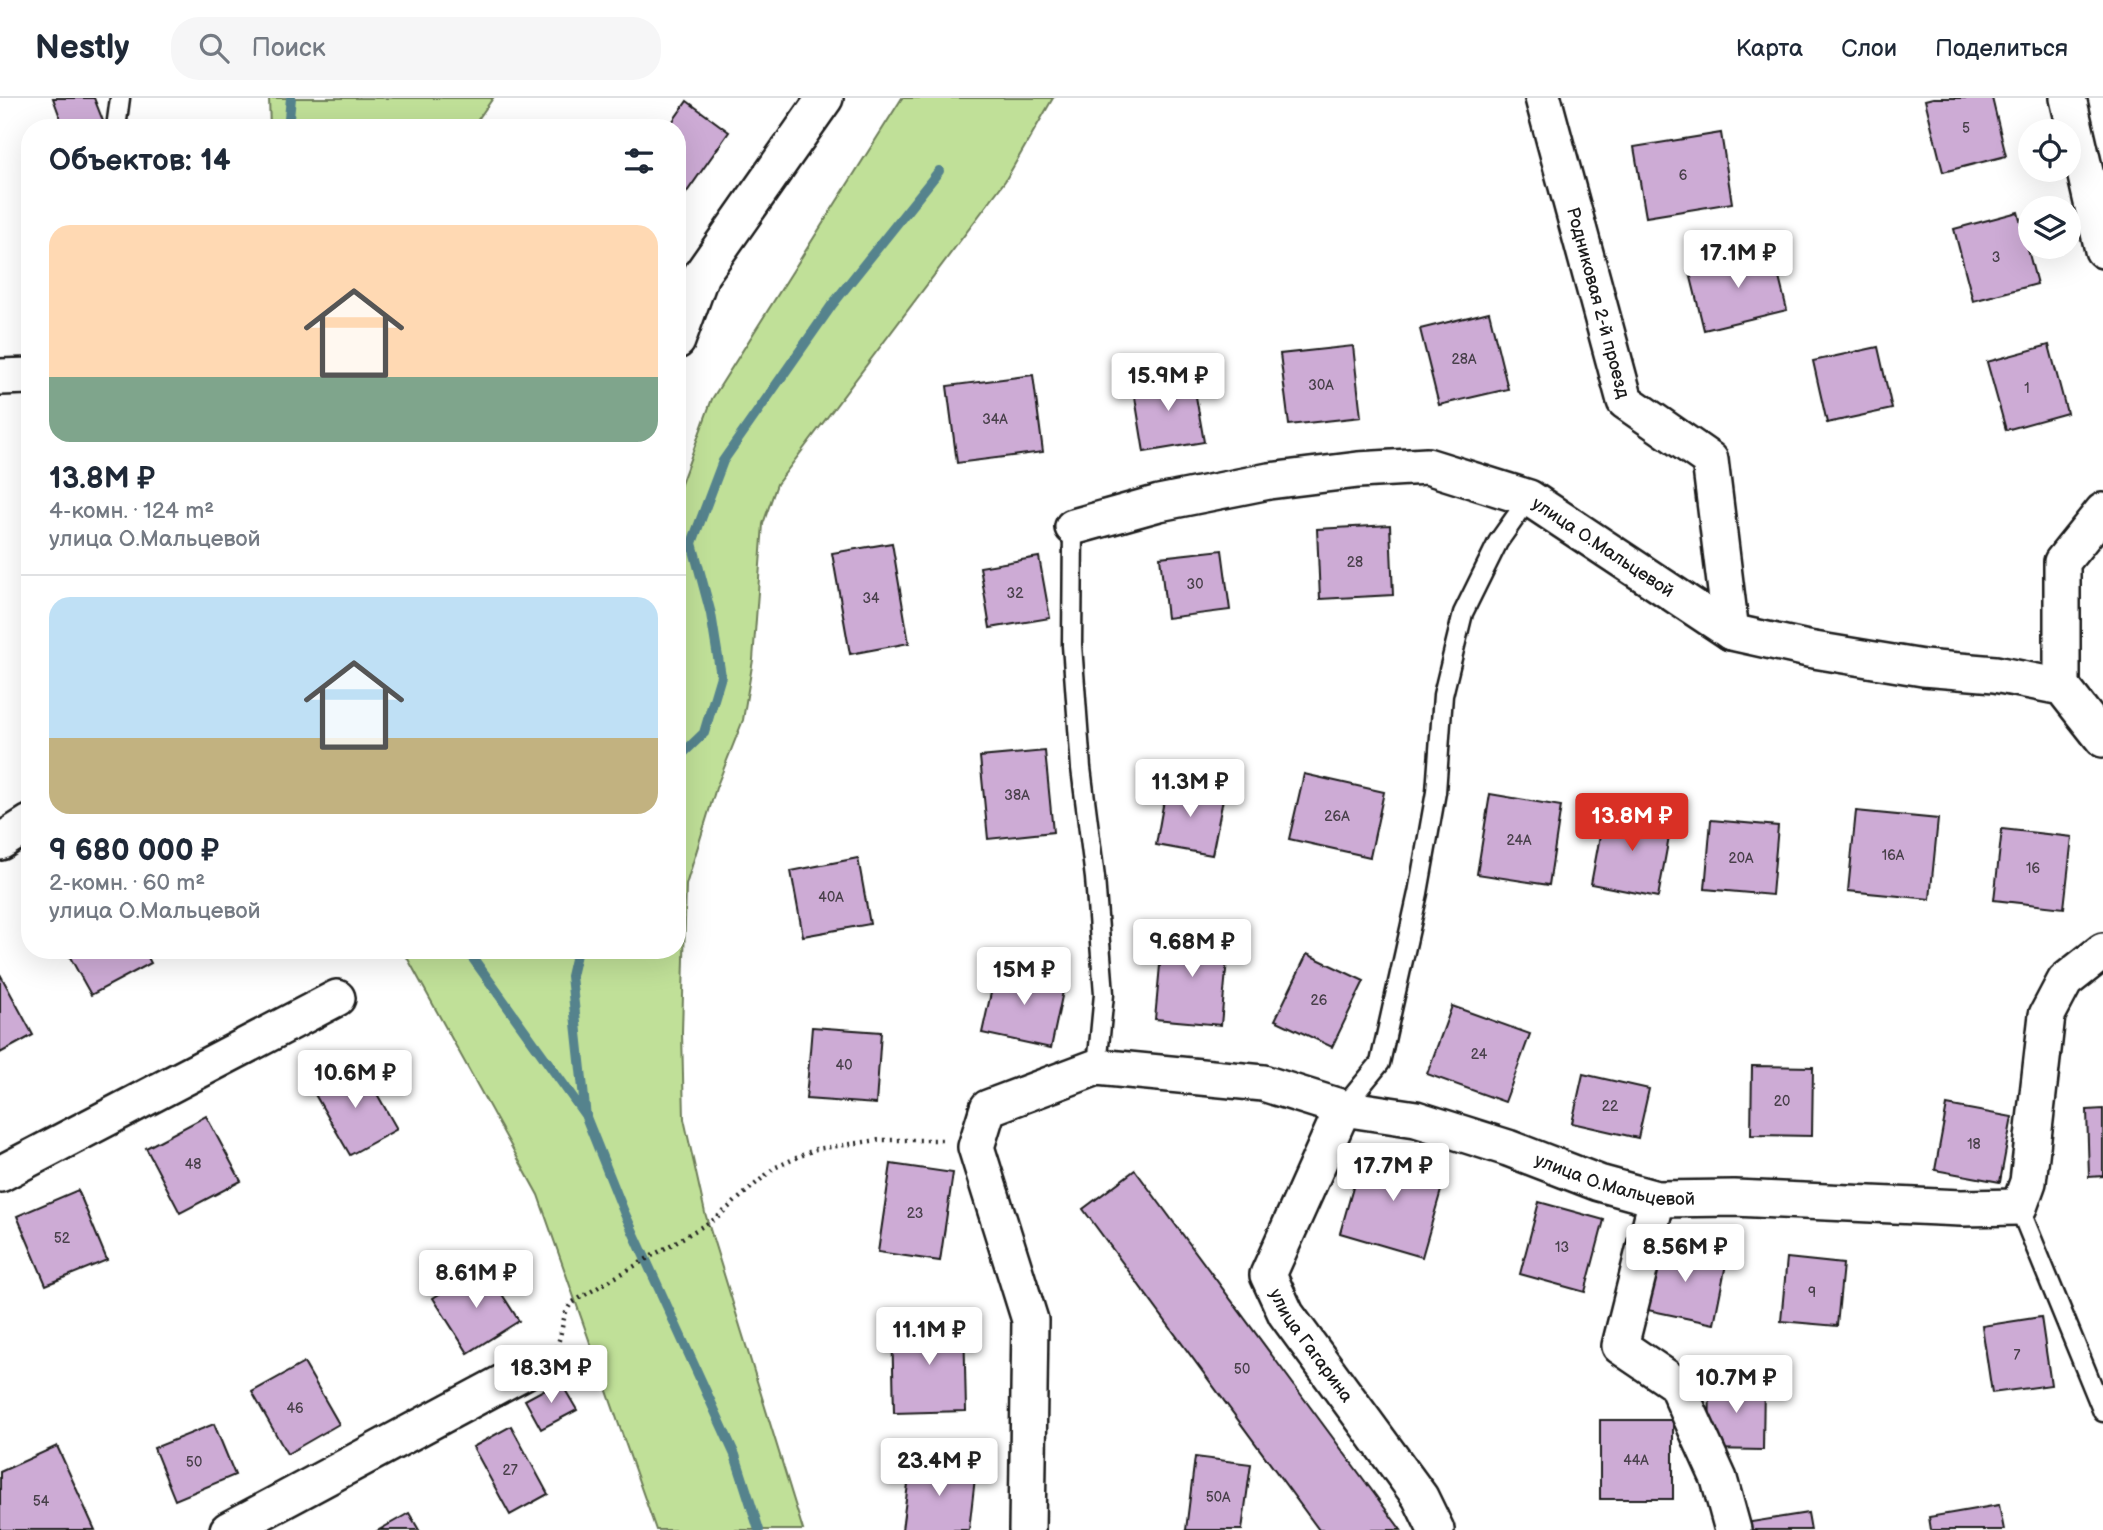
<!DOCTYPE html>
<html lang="ru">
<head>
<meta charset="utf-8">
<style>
	:root { --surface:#fff; --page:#f6f6f7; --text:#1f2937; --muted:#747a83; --line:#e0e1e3; --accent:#d93025 }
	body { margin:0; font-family:"Balsamiq Sans",sans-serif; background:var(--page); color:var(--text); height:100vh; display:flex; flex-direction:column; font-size:26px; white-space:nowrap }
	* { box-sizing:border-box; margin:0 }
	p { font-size:23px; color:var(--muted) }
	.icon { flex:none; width:38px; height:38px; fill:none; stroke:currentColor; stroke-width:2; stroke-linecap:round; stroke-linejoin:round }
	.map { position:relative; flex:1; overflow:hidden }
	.panel { position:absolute; left:21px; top:21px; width:665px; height:840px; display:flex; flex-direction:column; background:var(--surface); border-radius:28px; box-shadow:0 7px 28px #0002 }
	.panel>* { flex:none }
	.buttons { position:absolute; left:2018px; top:21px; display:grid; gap:14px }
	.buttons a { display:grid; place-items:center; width:63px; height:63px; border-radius:50%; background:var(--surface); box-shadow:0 7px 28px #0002; font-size:35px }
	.price { position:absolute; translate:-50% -60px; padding:0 16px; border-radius:7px; background:#fff; color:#222; font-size:23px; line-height:46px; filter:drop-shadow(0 2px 4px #0008) }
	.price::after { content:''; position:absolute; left:50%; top:42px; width:21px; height:16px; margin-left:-10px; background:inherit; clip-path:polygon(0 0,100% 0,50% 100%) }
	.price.selected { background:var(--accent); color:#fff }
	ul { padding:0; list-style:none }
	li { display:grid; align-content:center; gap:14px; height:371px; padding:0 28px }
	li+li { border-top:2px solid var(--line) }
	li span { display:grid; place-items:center; height:217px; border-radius:21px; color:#555 }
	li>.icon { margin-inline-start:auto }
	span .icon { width:126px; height:126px; fill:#fffc; stroke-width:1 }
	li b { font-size:30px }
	h2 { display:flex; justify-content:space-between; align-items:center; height:84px; padding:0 28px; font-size:30px }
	header { display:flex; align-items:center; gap:42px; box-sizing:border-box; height:98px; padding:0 35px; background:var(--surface); border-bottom:2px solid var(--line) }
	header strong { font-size:33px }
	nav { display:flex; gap:38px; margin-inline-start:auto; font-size:24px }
	.search { width:490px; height:63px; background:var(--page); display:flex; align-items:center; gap:18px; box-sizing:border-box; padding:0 24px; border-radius:28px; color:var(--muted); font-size:26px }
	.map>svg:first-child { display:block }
	.green { fill:#c0e098; stroke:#6e7e5a; stroke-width:2 }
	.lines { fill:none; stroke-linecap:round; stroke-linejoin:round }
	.stream { stroke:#55838d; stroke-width:10 }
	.building { fill:#cdabd5; stroke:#1c1c1c; stroke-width:2 }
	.lane-casing { stroke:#1c1c1c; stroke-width:23 }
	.street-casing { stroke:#1c1c1c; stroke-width:40 }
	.path { stroke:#1c1c1c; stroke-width:4.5; stroke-dasharray:2 5; stroke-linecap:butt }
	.lane { stroke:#fff; stroke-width:18 }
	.street { stroke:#fff; stroke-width:35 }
	.labels { text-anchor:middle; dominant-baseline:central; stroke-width:5; stroke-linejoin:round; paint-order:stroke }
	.number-label { font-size:14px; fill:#48404a }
	.street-label { font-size:18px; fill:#1c1c1c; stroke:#fff }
</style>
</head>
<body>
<header>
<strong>Nestly</strong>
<div class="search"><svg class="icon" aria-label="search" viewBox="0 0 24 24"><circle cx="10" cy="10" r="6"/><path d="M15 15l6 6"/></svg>Поиск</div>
<nav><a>Карта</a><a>Слои</a><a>Поделиться</a></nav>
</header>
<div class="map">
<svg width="2103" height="1432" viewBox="0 0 2103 1432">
	<rect width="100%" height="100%" fill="#fff"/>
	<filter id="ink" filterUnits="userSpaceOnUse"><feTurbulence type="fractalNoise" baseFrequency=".0143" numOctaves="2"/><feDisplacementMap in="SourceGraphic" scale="14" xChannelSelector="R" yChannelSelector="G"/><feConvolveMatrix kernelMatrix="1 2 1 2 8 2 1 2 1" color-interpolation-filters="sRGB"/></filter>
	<g filter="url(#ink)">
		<g class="green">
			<polygon points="269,0 493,0 472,30 270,30"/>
			<polygon points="902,0 1053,0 1005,83 777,386 763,426 753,562 743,622 716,690 686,787 682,934 684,1021 705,1115 803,1432 656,1432 538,1097 403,852 677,852 677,397 712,301"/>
		</g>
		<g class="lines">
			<g class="stream">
				<polyline points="288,30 291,0"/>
				<polyline points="677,661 704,635 721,578 711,516 692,445 723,363 832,207 939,73"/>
				<polyline points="467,852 586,1018"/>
				<polyline points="577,852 571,878 586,1019 624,1114 735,1357 759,1432"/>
			</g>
		</g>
		<g class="building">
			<polygon points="53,0 94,0 103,23 84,30 64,30"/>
			<polygon points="1933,0 1992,0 2006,58 1943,74 1925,2"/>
			<polygon points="687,3 729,34 684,98 677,93 677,30 668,30"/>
			<polygon points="1721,35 1732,105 1646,119 1634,49"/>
			<polygon points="2018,114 2037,186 1973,203 1954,131"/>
			<polygon points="1772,151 1787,212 1704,232 1689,171"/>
			<polygon points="1489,214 1508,291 1439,307 1420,231"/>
			<polygon points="2049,247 2067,315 2006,332 1987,264"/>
			<polygon points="1353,248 1361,319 1289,327 1280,256"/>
			<polygon points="1878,249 1892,311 1827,325 1813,263"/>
			<polygon points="1192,276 1204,344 1144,354 1133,287"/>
			<polygon points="1033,277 1043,354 957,365 947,288"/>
			<polygon points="1390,427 1393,497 1320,501 1317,431"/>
			<polygon points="892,445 909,545 850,556 832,455"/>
			<polygon points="1222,452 1230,512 1167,520 1160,459"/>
			<polygon points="1039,459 1050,520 990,530 980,469"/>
			<polygon points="1045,653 1053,734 988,741 980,659"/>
			<polygon points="1304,676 1384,694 1370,759 1289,741"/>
			<polygon points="1167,685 1224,696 1212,757 1156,747"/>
			<polygon points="1490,696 1561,708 1549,787 1477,776"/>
			<polygon points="1605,711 1672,723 1658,799 1591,786"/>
			<polygon points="1856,713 1938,721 1930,801 1848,793"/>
			<polygon points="1711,722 1778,728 1772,797 1705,791"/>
			<polygon points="2002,731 2072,739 2064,810 1994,802"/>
			<polygon points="858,760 870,826 803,838 791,773"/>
			<polygon points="1163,835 1229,840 1221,927 1155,921"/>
			<polygon points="66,852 144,852 151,865 91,897"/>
			<polygon points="1307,856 1364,883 1332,949 1275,922"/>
			<polygon points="997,868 1065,884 1051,950 982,935"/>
			<polygon points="0,876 33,937 0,955"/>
			<polygon points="1452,908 1530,936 1505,1004 1427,976"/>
			<polygon points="812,929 881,934 876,1006 806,1001"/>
			<polygon points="360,966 397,1031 350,1057 313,993"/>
			<polygon points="1752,968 1813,969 1812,1038 1751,1037"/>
			<polygon points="1583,976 1649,991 1638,1040 1572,1025"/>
			<polygon points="1947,1007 2012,1019 2000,1084 1935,1072"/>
			<polygon points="2103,1011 2103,1078 2089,1079 2087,1012"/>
			<polygon points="206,1018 241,1083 180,1115 146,1050"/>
			<polygon points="1364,1051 1446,1075 1422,1159 1340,1135"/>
			<polygon points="891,1066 953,1075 940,1163 878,1154"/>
			<polygon points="1135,1072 1401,1432 1319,1432 1083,1111"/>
			<polygon points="78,1092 107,1162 46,1187 17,1118"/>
			<polygon points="1539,1104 1604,1122 1585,1194 1520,1176"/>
			<polygon points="1657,1146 1727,1161 1714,1226 1643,1211"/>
			<polygon points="1787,1160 1843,1166 1837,1228 1781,1223"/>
			<polygon points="484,1168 519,1223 468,1255 433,1200"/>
			<polygon points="2041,1219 2051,1287 1992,1295 1982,1228"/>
			<polygon points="964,1223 966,1313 894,1315 892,1225"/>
			<polygon points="304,1265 339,1326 287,1356 252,1294"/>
			<polygon points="1710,1282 1764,1283 1763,1352 1709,1351"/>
			<polygon points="560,1283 577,1312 541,1331 525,1302"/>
			<rect x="1600" y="1322" width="73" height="79"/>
			<polygon points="214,1326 235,1377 175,1402 154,1350"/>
			<polygon points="511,1328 548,1396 510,1417 473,1349"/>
			<polygon points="57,1348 95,1432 0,1432 0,1374"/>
			<polygon points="1195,1359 1251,1366 1242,1432 1186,1432"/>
			<polygon points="911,1363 976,1371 969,1432 902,1432"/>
			<polygon points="1999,1407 2004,1432 1931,1432 1929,1419"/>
			<polygon points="409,1415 419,1432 379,1432"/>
			<polygon points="1808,1415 1811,1432 1746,1432 1745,1425"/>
		</g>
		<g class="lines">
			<defs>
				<g id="lane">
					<polyline points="116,30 120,0"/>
					<polyline points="1073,429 1072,547 1081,670 1095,780 1104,896 1097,969"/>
					<polyline points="1343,1010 1380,965 1418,795 1436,694 1443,597 1463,515 1498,444 1529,400"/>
					<polyline points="2019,1109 2103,1314"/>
				</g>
				<g id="street">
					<path id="s1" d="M1543,0L1625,303L1710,362L1731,534"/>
					<polyline points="2068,0 2103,152"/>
					<polyline points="677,243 701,177 825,0"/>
					<polyline points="0,279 30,278"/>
					<path id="s2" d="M1073,429L1159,405L1269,383L1358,372L1427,368L1529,400L1731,534L1808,551L1923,570L1995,576L2062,589L2103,641"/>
					<polyline points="2062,589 2062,464 2103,413"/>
					<polyline points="0,744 30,725"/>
					<path id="s3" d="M1343,1010L1268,1177L1286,1216L1420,1399L1436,1432"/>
					<polyline points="0,1076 337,900"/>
					<polyline points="1657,1101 1620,1248 1676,1286 1719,1381 1733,1432"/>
					<polyline points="228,1432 525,1273"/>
					<path id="s4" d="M1027,1432L1030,1222L976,1049L988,1010L1097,969L1263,985L1343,1010L1416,1021L1508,1050L1599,1085L1657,1101L1734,1100L1961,1110L2019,1109L2028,1084L2047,917L2065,883L2103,853"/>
				</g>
			</defs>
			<use href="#lane" class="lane-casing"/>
			<use href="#street" class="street-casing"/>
			<path class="path" d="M552,1255C565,1240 559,1217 573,1204L715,1121L774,1070L816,1051L878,1042H944"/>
			<use href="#lane" class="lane"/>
			<use href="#street" class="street"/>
		</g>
	</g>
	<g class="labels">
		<g class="number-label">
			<text x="1966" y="30">5</text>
			<text x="1683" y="77">6</text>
			<text x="1996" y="159">3</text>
			<text x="1464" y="261">28А</text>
			<text x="1321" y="287">30А</text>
			<text x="2027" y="290">1</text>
			<text x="995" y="321">34А</text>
			<text x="1355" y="464">28</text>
			<text x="1195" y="486">30</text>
			<text x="1015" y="495">32</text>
			<text x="871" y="500">34</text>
			<text x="1017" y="697">38А</text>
			<text x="1337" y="718">26А</text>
			<text x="1519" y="742">24А</text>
			<text x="1893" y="757">16А</text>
			<text x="1741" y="760">20А</text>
			<text x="2033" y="770">16</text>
			<text x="831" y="799">40А</text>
			<text x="1319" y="902">26</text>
			<text x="1479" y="956">24</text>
			<text x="844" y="967">40</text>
			<text x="1782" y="1003">20</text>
			<text x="1610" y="1008">22</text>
			<text x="1974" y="1046">18</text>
			<text x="193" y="1066">48</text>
			<text x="915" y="1115">23</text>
			<text x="62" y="1140">52</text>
			<text x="1562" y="1149">13</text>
			<text x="1812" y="1194">9</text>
			<text x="2017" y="1257">7</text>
			<text x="1242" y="1271">50</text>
			<text x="295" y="1310">46</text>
			<text x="1636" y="1362">44А</text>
			<text x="194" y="1364">50</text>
			<text x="510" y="1372">27</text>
			<text x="1218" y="1399">50А</text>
			<text x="41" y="1403">54</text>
		</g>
		<g class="street-label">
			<text stroke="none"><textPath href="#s1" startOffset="212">Родниковая 2-й проезд</textPath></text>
			<text stroke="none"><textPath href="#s2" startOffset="556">улица О.Мальцевой</textPath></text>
			<text stroke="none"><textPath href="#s4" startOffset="1082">улица О.Мальцевой</textPath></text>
			<text stroke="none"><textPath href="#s3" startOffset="266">улица Гагарина</textPath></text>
		</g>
	</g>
</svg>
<div class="buttons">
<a><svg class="icon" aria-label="locate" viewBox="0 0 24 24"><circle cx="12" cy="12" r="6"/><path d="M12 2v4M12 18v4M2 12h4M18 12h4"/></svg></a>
<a><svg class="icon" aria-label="layers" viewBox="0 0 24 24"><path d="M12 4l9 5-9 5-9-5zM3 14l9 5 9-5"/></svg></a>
</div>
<b class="price" style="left:1738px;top:192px">17.1M ₽</b>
<b class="price" style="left:1168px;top:315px">15.9M ₽</b>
<b class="price" style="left:1190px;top:721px">11.3M ₽</b>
<b class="price selected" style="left:1632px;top:755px">13.8M ₽</b>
<b class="price" style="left:1192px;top:881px">9.68M ₽</b>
<b class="price" style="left:1024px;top:909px">15M ₽</b>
<b class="price" style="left:355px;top:1012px">10.6M ₽</b>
<b class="price" style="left:1393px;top:1105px">17.7M ₽</b>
<b class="price" style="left:1685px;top:1186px">8.56M ₽</b>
<b class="price" style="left:476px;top:1212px">8.61M ₽</b>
<b class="price" style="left:929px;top:1269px">11.1M ₽</b>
<b class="price" style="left:551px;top:1307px">18.3M ₽</b>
<b class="price" style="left:1736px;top:1317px">10.7M ₽</b>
<b class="price" style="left:939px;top:1400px">23.4M ₽</b>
<section class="panel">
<h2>Объектов: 14<svg class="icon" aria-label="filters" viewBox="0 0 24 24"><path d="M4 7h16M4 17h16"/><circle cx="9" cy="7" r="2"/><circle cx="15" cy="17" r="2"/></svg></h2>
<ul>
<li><span style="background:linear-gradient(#ffd9b3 70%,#7fa58c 0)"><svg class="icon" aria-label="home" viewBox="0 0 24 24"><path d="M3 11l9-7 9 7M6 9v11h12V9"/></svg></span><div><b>13.8M ₽</b><p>4-комн. · 124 m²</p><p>улица О.Мальцевой</p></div></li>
<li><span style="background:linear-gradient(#bfe0f5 65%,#c2b280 0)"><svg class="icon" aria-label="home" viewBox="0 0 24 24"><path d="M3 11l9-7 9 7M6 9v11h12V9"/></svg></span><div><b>9 680 000 ₽</b><p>2-комн. · 60 m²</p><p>улица О.Мальцевой</p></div></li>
</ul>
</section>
</div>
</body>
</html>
